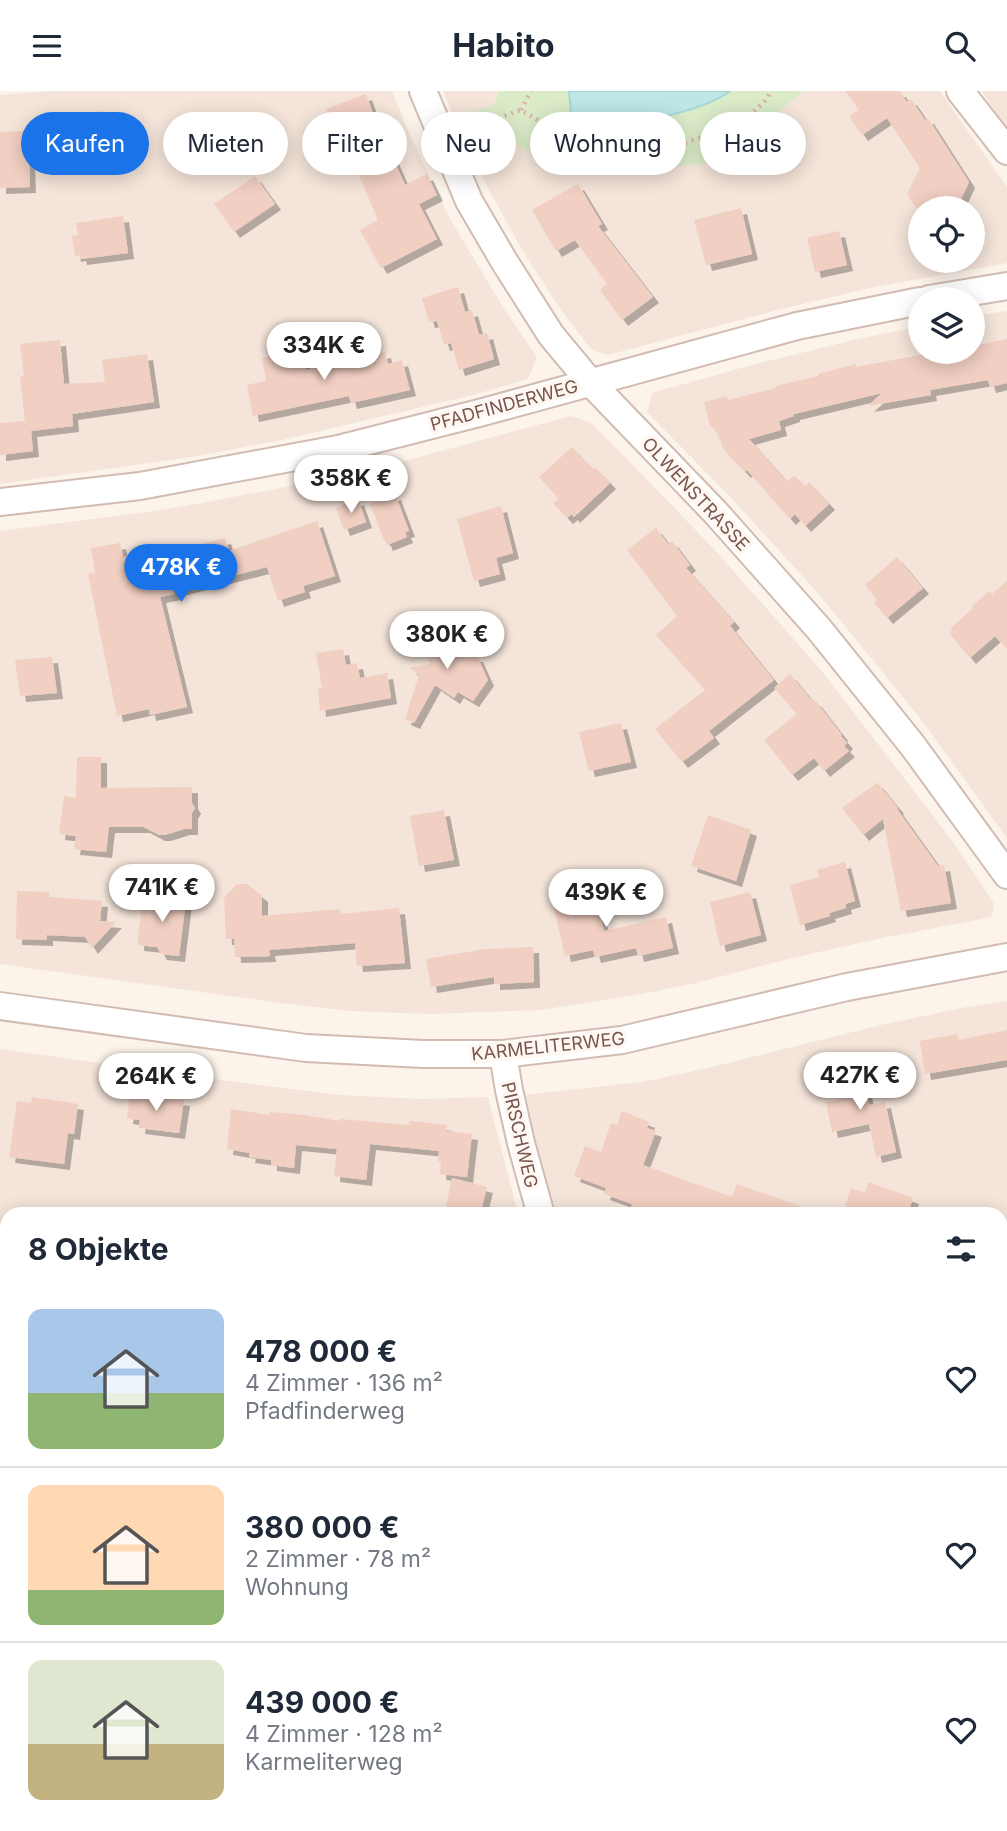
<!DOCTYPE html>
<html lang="de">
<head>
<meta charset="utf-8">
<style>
	:root { --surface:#fff; --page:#f2f2f3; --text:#1f2937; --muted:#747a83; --line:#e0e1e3; --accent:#1a73e8 }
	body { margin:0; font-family:Inter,sans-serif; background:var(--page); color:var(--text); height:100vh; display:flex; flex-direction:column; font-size:26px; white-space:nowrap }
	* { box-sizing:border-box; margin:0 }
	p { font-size:23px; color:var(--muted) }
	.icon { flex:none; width:38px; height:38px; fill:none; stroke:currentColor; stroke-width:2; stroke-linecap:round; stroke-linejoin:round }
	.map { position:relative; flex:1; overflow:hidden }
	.details { position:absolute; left:0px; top:1116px; width:1008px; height:625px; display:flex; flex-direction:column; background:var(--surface); border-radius:21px 21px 0 0; box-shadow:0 4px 18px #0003 }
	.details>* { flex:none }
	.guide { position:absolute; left:21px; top:21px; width:966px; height:63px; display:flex; gap:14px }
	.controls { position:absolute; left:908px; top:105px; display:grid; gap:14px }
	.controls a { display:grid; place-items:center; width:77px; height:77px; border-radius:50%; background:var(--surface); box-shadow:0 4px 18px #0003; font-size:35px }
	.price { position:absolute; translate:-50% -60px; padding:0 16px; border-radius:24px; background:#fff; color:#222; font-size:23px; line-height:46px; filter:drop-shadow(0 2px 4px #0008) }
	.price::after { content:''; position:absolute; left:50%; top:42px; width:21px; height:16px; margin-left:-10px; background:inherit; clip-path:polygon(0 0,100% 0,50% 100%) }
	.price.on { background:var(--accent); color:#fff }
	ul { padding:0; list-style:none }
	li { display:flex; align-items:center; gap:21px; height:175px; padding:0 28px }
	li+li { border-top:2px solid var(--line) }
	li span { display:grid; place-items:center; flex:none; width:196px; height:140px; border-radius:14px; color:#555 }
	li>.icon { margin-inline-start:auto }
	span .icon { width:84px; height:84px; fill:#fffc; stroke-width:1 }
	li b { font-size:30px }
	h2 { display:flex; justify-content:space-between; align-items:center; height:84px; padding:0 28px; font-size:30px }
	.pill { padding:0 24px; border-radius:32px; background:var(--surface); box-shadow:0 4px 18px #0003; font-size:24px; line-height:63px }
	.pill.on { background:var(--accent); color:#fff }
	header { display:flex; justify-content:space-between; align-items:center; height:91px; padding:0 28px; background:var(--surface); font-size:32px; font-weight:700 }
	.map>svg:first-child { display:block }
	.residential { fill:#f4e4d9; fill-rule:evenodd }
	.green { fill:#dbebc8 }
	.water { fill:#bee6e6; stroke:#a5d7d8; stroke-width:2 }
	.building { fill:#f1cfc2; filter:url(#shadow) }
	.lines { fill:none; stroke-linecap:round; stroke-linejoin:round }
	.minor-casing { stroke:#d2bcb2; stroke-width:30 }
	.path { stroke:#d7b1a5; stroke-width:4.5; stroke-dasharray:2 5; stroke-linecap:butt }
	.minor { stroke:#fff; stroke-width:26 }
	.labels { text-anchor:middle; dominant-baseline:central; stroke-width:7; stroke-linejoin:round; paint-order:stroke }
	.street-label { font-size:18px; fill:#78564d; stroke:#fff7f1 }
</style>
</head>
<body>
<header><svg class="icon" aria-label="menu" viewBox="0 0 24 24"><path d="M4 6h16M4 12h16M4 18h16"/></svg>Habito<svg class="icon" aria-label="search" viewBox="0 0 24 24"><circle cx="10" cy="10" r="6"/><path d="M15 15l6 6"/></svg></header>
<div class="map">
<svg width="1007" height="1740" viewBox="0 0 1007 1740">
	<defs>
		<filter id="shadow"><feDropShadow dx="6" dy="6" stdDeviation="0" flood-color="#0004"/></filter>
	</defs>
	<rect width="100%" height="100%" fill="#fcf3ea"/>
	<g class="residential">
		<polygon points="51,0 392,0 405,33 449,126 504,218 537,266 528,288 473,304 282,349 191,366 0,393 0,4"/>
		<polygon points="443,0 499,0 495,13 454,28"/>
		<path d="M804,0H940L1007,96V172L869,197L781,218L608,264L597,261L590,257L561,219L521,157L470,64L509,49L568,83L620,84L714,71L756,40ZM920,117H973V170H920Z"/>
		<polygon points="982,0 1007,0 1007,37 1001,29"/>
		<polygon points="1007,220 1007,747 920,627 817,501 734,410 647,321 652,302 748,275 862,247 920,236 920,261 973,261 973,225"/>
		<polygon points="571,325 591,332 667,409 723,468 825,584 950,747 994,813 992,826 877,848 788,868 692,893 630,905 540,919 430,923 350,920 281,912 0,873 0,440 169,418 271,399 397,372"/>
		<polygon points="1007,910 1007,1285 1001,1283 1001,1124 565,1123 554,1120 524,1004 642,991 704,978 881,934 967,916"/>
		<polygon points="0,958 220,989 339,1004 420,1008 488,1006 518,1123 7,1124 7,1210 0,1209"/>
		<polygon points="1001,1321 1007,1323 1007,1508 1001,1504"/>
	</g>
	<g class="green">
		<polygon points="499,0 569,0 571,22 720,8 730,0 804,0 756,40 715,71 620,84 568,83 509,50 470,64 454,28 495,13"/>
		<polygon points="0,1209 7,1210 7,1734 1001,1734 1001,1504 1007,1508 1007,1740 0,1740"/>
	</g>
	<path class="water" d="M569,0H730C708,18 637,34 608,33C596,32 582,26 571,22Z"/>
	<g class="building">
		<polygon points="845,0 900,0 907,11 911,8 925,29 928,27 969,91 957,117 916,117 907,103 920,77 887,27 862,44 849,25 859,19"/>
		<polygon points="366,3 382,48 384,47 405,94 427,83 437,104 419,113 437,148 381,177 360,139 378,129 343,47 337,49 326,18"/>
		<polygon points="100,20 107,57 29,70 30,96 0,97 0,41 59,39 57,28"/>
		<polygon points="255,85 275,113 234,141 214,113"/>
		<polygon points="578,93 602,133 598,135 653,206 622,229 600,199 607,193 575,149 556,160 532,119"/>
		<polygon points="741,117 752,163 706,174 694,129"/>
		<polygon points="123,125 128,162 81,168 80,164 75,165 72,145 78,144 76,132"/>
		<polygon points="839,140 847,174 815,181 807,147"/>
		<polygon points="458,196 465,221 472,219 479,244 487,242 494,268 459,279 451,252 444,254 437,230 429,231 422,207"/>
		<polygon points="1007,248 1007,292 990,296 988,289 930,299 931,304 868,315 882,302 794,323 794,325 779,330 781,339 749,348 787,391 794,384 805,395 809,391 829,413 805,435 795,423 790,428 747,379 745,381 724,359 716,339 710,335 704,311 726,305 728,309 776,297 776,295 818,285 818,283 856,273 856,276 936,261 973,261 973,255"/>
		<polygon points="60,249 64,293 105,291 102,269 147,263 154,311 72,323 73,335 31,340 33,360 0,364 0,332 25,330 20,286 24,285 20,253"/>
		<polygon points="302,259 306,279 385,261 388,273 402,269 410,299 351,312 349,305 253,325 247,294 266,290 262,267"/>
		<polygon points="572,356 591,377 597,378 610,392 574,426 572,423 567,427 553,412 559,408 539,386"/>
		<polygon points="395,403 409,440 405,441 407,446 387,454 385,449 384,449 370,413"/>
		<polygon points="358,408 366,431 344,439 336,417"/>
		<polygon points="501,415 513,462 496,467 500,483 474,490 457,428"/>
		<polygon points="317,430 335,485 303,495 305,501 278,510 267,476 174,500 175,503 160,506 187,616 150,624 149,618 117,625 88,483 95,482 91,457 120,452 123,466 164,458 165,463 225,447 229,460"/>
		<polygon points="656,437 668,453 672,450 690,474 686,477 734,531 730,535 774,589 709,640 714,647 682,671 655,638 705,599 656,544 677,525 627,459"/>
		<polygon points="897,466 923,497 887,527 874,511 877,509 865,494"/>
		<polygon points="1007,490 1007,558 995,545 970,567 950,543 952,540 950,538 973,517 972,515 989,500 992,503"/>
		<polygon points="460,536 474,565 477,565 488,589 473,610 458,601 454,607 435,594 414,632 405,628 419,584 410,577 430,573 422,553"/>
		<polygon points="343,558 346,574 357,572 360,587 387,582 391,607 320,620 318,598 322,597 316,562"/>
		<polygon points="52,566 57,602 20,605 15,569"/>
		<polygon points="790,583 813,611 815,609 842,644 841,645 847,652 844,655 849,660 824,680 814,667 792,684 764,649 797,623 774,597"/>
		<polygon points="621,632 631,671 589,680 579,641"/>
		<polygon points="77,666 101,666 101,697 192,696 192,712 195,717 192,722 192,738 184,738 165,744 159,744 144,736 109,736 106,761 74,758 76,745 59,743 64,705 76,707"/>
		<polygon points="876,690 898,717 897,718 938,775 944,774 951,812 901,820 883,728 863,744 842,717 877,692"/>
		<polygon points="444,719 454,769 419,775 410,725"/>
		<polygon points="708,724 751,739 736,790 691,775"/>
		<polygon points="845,771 855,810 845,813 846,817 829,822 830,825 800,834 790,794 819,786 817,779"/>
		<polygon points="593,792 604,840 666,826 673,857 638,865 636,857 595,866 593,859 565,865 554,817 575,812 572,797"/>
		<polygon points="237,793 247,793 262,805 262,825 340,818 341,823 399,817 405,872 357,875 355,852 269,859 270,865 235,866 234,848 226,848 224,807"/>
		<polygon points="17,800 49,801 49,806 102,810 100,830 116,831 92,857 85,846 47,844 47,849 16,848"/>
		<polygon points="750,801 761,844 720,855 710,811"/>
		<polygon points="143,804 186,809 179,865 161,863 157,856 138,854 139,833 140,833"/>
		<polygon points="533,856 534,891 494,893 494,886 431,896 426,868 485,858"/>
		<polygon points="1007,939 1007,969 925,983 920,950 957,943 959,949"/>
		<polygon points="861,978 869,1014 885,1011 896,1061 876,1066 869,1033 832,1041 826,1011 838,1009 833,984"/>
		<polygon points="130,1003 184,1009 179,1042 139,1037 140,1029 127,1027"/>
		<polygon points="32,1006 78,1013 74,1043 68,1042 64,1073 9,1066 17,1010 31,1012"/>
		<polygon points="231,1018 270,1024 270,1021 304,1024 340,1030 340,1028 409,1034 410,1030 447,1034 446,1040 472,1043 467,1086 440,1083 441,1071 438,1070 439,1060 370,1053 366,1089 334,1085 337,1058 296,1054 294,1077 271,1074 271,1069 249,1066 250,1062 227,1058"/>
		<polygon points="622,1020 649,1031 647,1037 656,1040 643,1074 732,1106 737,1093 814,1120 813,1124 645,1124 631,1118 632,1113 604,1103 606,1097 574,1085 585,1055 601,1061 611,1032 617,1034"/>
		<polygon points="452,1087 487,1096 480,1124 444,1124"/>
		<polygon points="868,1091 913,1107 909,1119 916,1121 916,1124 842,1124 851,1097 865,1102"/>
	</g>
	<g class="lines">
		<defs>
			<g id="minor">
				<polyline points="423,0 469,110 504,170 551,244 590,291 716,422 819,538 913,655 1007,784"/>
				<polyline points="960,0 1007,60"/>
				<polyline points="929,208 1007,195"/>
				<polyline points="0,411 140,395 338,358 483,321 797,235 920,210"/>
				<polyline points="0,915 306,957 423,963 503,963 622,949 847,896 1007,866"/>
				<polyline points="503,963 509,999 521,1052 541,1124"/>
				<polyline points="1001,1299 1007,1301"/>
			</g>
		</defs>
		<use href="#minor" class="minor-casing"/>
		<g class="path">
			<polyline points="521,19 531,0"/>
			<polyline points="465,39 521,19 599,66 673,56 742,32 767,8 771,0"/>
			<polyline points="0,1289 7,1290"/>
			<polyline points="0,1409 7,1418"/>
			<polyline points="0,1636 7,1620"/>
			<polyline points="184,1734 185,1740"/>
			<polyline points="927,1734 932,1740"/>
		</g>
		<use href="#minor" class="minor"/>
	</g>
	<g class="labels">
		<g class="street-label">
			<text transform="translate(504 314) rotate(-15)">PFADFINDERWEG</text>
			<text transform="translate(696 403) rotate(47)">OLWENSTRASSE</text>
			<text transform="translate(548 955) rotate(-6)">KARMELITERWEG</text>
			<text transform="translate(520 1044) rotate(77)">PIRSCHWEG</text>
		</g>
	</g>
</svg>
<div class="controls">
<a><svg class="icon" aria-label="locate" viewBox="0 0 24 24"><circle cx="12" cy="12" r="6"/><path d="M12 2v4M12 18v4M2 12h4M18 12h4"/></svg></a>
<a><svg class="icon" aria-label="layers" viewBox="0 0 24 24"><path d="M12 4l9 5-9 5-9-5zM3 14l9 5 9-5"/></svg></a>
</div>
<b class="price" style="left:324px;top:291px">334K €</b>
<b class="price" style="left:351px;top:424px">358K €</b>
<b class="price on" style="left:181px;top:513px">478K €</b>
<b class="price" style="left:447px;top:580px">380K €</b>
<b class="price" style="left:162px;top:833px">741K €</b>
<b class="price" style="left:606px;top:838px">439K €</b>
<b class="price" style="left:860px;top:1021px">427K €</b>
<b class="price" style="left:156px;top:1022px">264K €</b>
<div class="guide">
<a class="pill on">Kaufen</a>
<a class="pill">Mieten</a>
<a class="pill">Filter</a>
<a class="pill">Neu</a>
<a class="pill">Wohnung</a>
<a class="pill">Haus</a>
</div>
<section class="details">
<h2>8 Objekte<svg class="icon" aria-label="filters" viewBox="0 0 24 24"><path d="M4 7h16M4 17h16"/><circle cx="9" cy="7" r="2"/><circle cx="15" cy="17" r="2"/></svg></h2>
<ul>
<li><span style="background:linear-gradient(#a9c7e8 60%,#8fb573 0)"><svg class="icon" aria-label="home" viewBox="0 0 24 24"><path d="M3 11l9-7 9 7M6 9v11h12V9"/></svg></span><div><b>478 000 €</b><p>4 Zimmer · 136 m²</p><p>Pfadfinderweg</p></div><svg class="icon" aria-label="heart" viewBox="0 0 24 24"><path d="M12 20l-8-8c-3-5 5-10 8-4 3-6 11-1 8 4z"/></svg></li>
<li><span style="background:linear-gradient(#ffd9b3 75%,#8fb573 0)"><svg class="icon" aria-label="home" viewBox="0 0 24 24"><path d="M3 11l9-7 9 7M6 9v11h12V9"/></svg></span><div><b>380 000 €</b><p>2 Zimmer · 78 m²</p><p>Wohnung</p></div><svg class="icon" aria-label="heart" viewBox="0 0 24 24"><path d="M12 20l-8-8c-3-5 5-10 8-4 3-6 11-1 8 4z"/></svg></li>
<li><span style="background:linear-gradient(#dfe7d0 60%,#c2b280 0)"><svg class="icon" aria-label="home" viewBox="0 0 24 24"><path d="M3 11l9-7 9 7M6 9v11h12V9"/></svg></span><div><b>439 000 €</b><p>4 Zimmer · 128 m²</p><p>Karmeliterweg</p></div><svg class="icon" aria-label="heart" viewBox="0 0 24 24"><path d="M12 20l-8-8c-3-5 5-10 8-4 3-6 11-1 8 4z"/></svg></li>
</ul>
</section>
</div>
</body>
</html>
